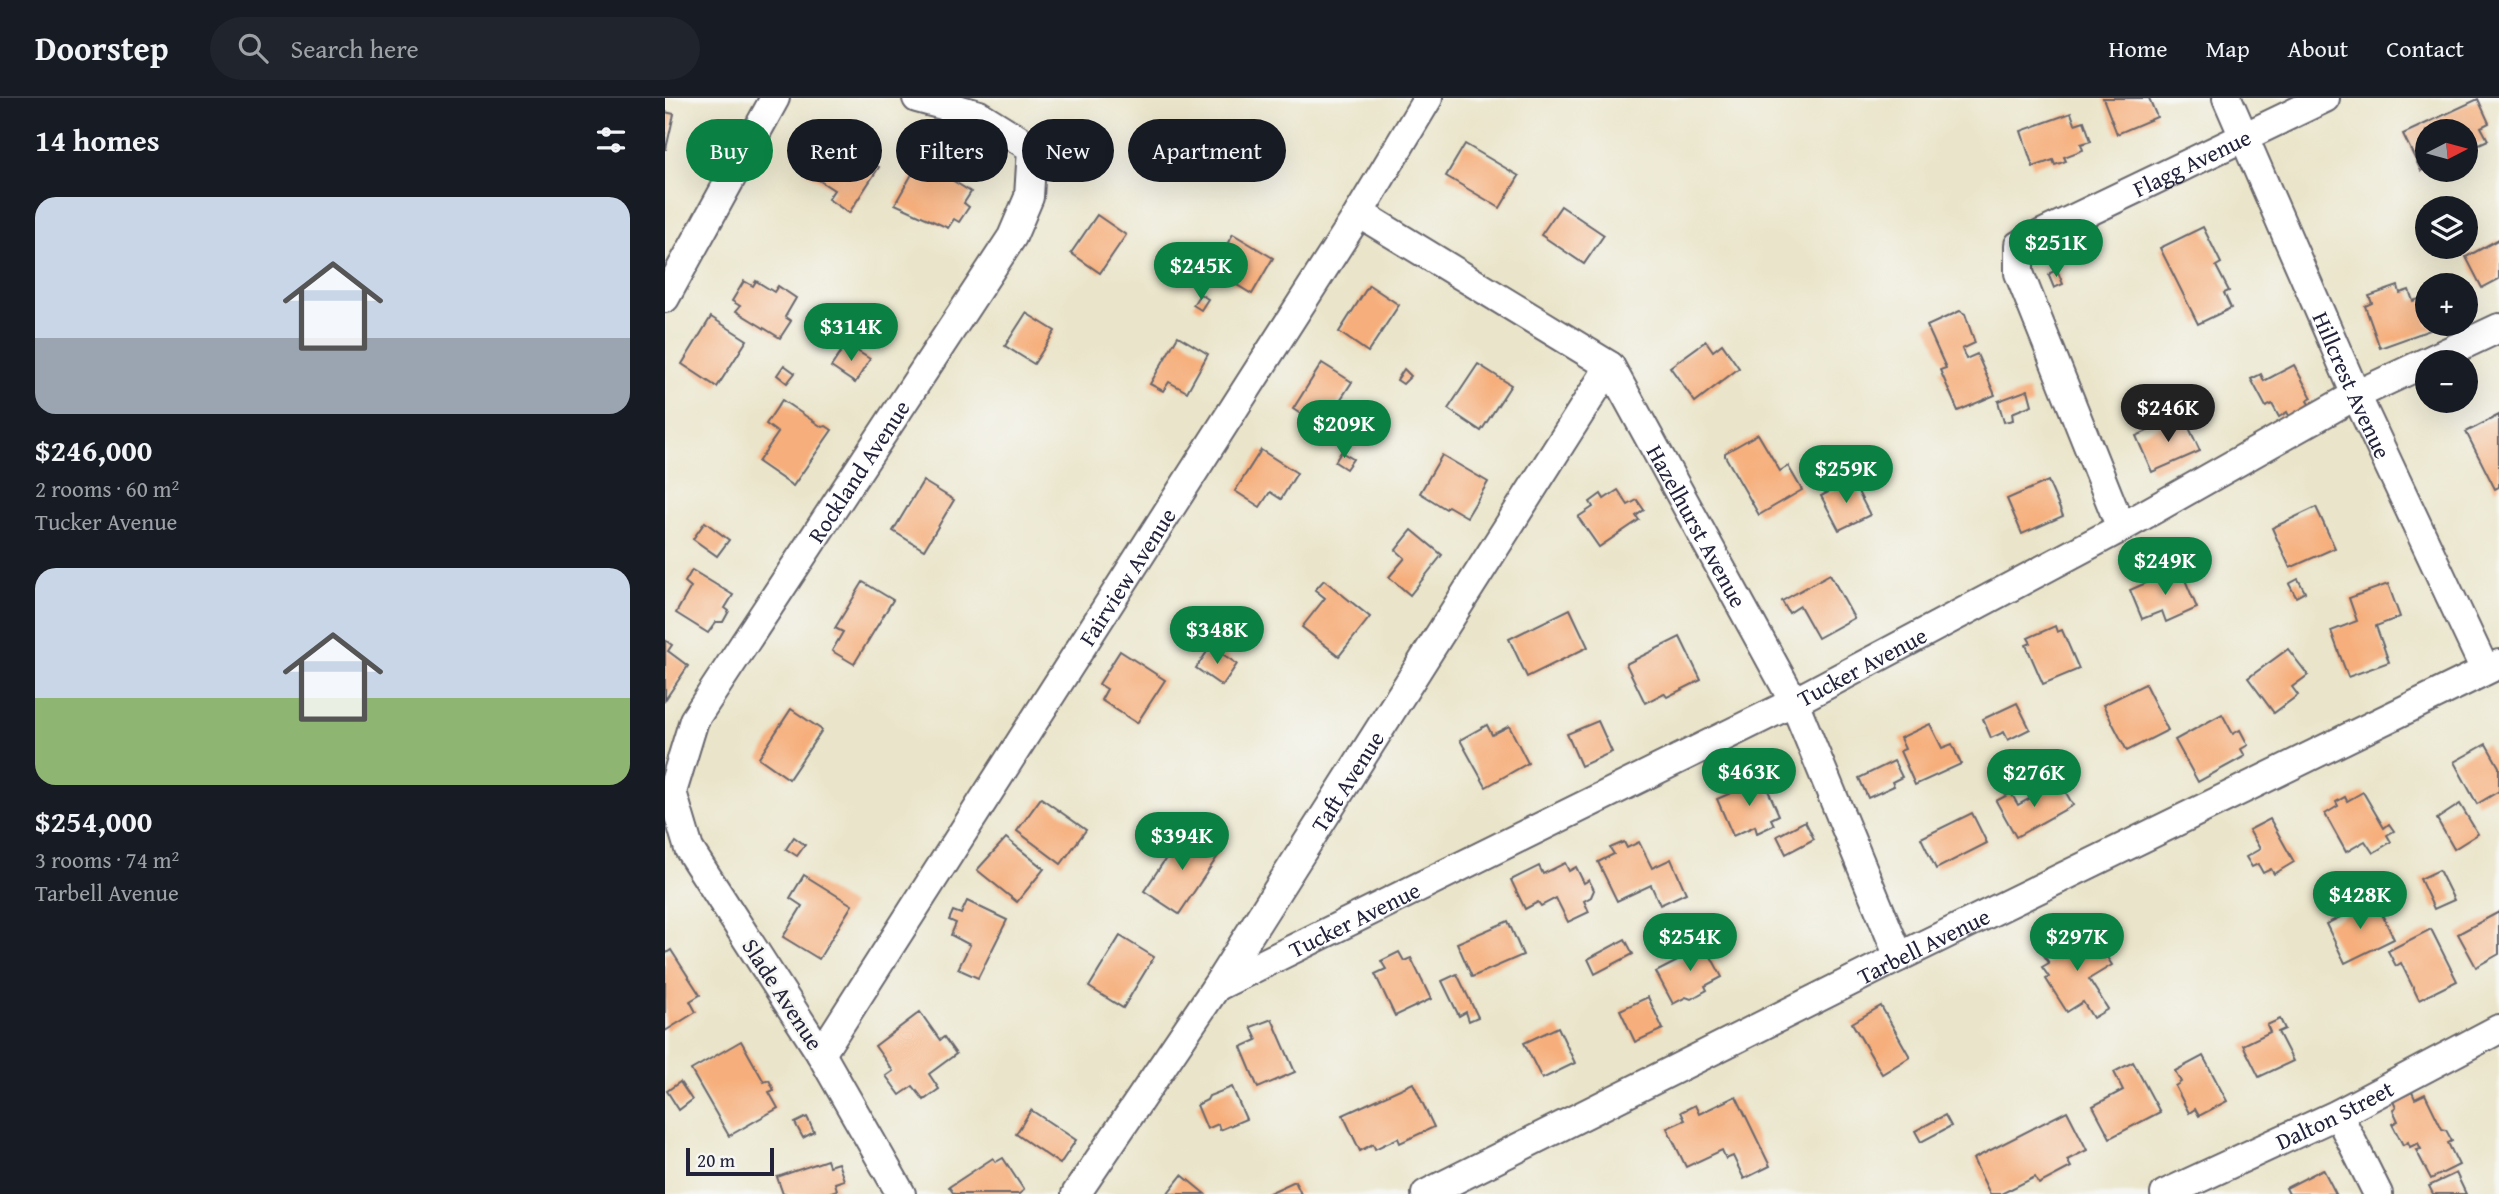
<!DOCTYPE html>
<html lang="en">
<head>
<meta charset="utf-8">
<style>
	:root { --surface:#171b24; --page:#20242c; --text:#f1f3f6; --muted:#9ea1a6; --line:#363941; --accent:#0b8043 }
	body { margin:0; font-family:"Gentium Book Plus",serif; background:var(--page); color:var(--text); height:100vh; display:flex; flex-direction:column; font-size:26px; white-space:nowrap }
	* { box-sizing:border-box; margin:0 }
	p { font-size:23px; color:var(--muted) }
	.icon { flex:none; width:38px; height:38px; fill:none; stroke:currentColor; stroke-width:2; stroke-linecap:round; stroke-linejoin:round }
	.map { position:relative; flex:1; overflow:hidden }
	.details { display:flex; flex-direction:column; background:var(--surface); width:665px }
	.details>* { flex:none }
	.hud { position:absolute; left:21px; top:21px; width:665px; height:63px; display:flex; gap:14px }
	.needle { width:46px; rotate:84deg }
	.tools { position:absolute; left:1750px; top:21px; display:grid; gap:14px }
	.tools a { display:grid; place-items:center; width:63px; height:63px; border-radius:50%; background:var(--surface); box-shadow:0 7px 28px #0002; font-size:35px }
	.scale { position:absolute; left:21px; bottom:18px; width:88px; box-sizing:border-box; padding-left:7px; border:4px solid #22223b; border-top:0; font-size:19px; line-height:24px; white-space:nowrap; color:#22223b; -webkit-text-stroke:5px #f6f6f2; paint-order:stroke }
	.price { position:absolute; translate:-50% -60px; padding:0 16px; border-radius:24px; background:var(--accent); color:#fff; font-size:23px; line-height:46px; filter:drop-shadow(0 2px 4px #0008) }
	.price::after { content:''; position:absolute; left:50%; top:42px; width:21px; height:16px; margin-left:-10px; background:inherit; clip-path:polygon(0 0,100% 0,50% 100%) }
	.price.current { background:#222; color:#fff }
	ul { padding:0; list-style:none }
	li { display:grid; align-content:center; gap:14px; height:371px; padding:0 35px }
	li span { display:grid; place-items:center; height:217px; border-radius:21px; color:#555 }
	li>.icon { margin-inline-start:auto }
	span .icon { width:126px; height:126px; fill:#fffc; stroke-width:1 }
	li b { font-size:30px }
	h2 { display:flex; justify-content:space-between; align-items:center; height:84px; padding:0 35px; font-size:30px }
	.pill { padding:0 24px; border-radius:32px; background:var(--surface); box-shadow:0 7px 28px #0002; font-size:24px; line-height:63px }
	.pill.current { background:var(--accent); color:#fff }
	header { display:flex; align-items:center; gap:42px; box-sizing:border-box; height:98px; padding:0 35px; background:var(--surface); border-bottom:2px solid var(--line) }
	header strong { font-size:33px }
	nav { display:flex; gap:38px; margin-inline-start:auto; font-size:24px }
	.search { width:490px; height:63px; background:var(--page); display:flex; align-items:center; gap:18px; box-sizing:border-box; padding:0 24px; border-radius:38px; color:var(--muted); font-size:26px }
	main { display:flex; flex:1; min-height:0 }
	.map>svg:first-child { display:block }
	.building { fill:#f6af7b }
	.lines { fill:none; stroke-linecap:round; stroke-linejoin:round }
	.street-casing { stroke:#68666d; stroke-width:32 }
	.street { stroke:#fff; stroke-width:28 }
	.labels { text-anchor:middle; dominant-baseline:central; stroke-width:5; stroke-linejoin:round; paint-order:stroke }
	.street-label { font-size:23px; fill:#22223b; stroke:#f6f6f2 }
</style>
</head>
<body>
<header>
<strong>Doorstep</strong>
<div class="search"><svg class="icon" aria-label="search" viewBox="0 0 24 24"><circle cx="10" cy="10" r="6"/><path d="M15 15l6 6"/></svg>Search here</div>
<nav><a>Home</a><a>Map</a><a>About</a><a>Contact</a></nav>
</header>
<main>
<section class="details">
<h2>14 homes<svg class="icon" aria-label="filters" viewBox="0 0 24 24"><path d="M4 7h16M4 17h16"/><circle cx="9" cy="7" r="2"/><circle cx="15" cy="17" r="2"/></svg></h2>
<ul>
<li><span style="background:linear-gradient(#c9d6e8 65%,#9aa5b1 0)"><svg class="icon" aria-label="home" viewBox="0 0 24 24"><path d="M3 11l9-7 9 7M6 9v11h12V9"/></svg></span><div><b>$246,000</b><p>2 rooms · 60 m²</p><p>Tucker Avenue</p></div></li>
<li><span style="background:linear-gradient(#c9d6e8 60%,#8fb573 0)"><svg class="icon" aria-label="home" viewBox="0 0 24 24"><path d="M3 11l9-7 9 7M6 9v11h12V9"/></svg></span><div><b>$254,000</b><p>3 rooms · 74 m²</p><p>Tarbell Avenue</p></div></li>
</ul>
</section>
<div class="map">
<svg width="1834" height="1096" viewBox="0 0 1834 1096">
	<rect width="100%" height="100%" fill="#f6f6f2"/>
	<filter id="ink" filterUnits="userSpaceOnUse"><feTurbulence type="fractalNoise" baseFrequency=".0143" numOctaves="2"/><feDisplacementMap in="SourceGraphic" scale="14" xChannelSelector="R" yChannelSelector="G"/><feConvolveMatrix kernelMatrix="1 2 1 2 8 2 1 2 1" color-interpolation-filters="sRGB"/></filter>
	<filter id="wash" filterUnits="userSpaceOnUse"><feTurbulence type="fractalNoise" baseFrequency=".00686" numOctaves="4" result="noise"/><feDisplacementMap in="SourceGraphic" scale="28" xChannelSelector="R" yChannelSelector="G"/><feGaussianBlur stdDeviation="1.57" result="paint"/><feColorMatrix in="noise" values="0 0 0 0 0 0 0 0 0 0 0 0 0 0 0 0 0 1.4 0 .05"/><feComposite in="paint" operator="in"/></filter>
	<g filter="url(#wash)">
		<rect width="100%" height="100%" fill="#eae5ca"/>
		<g id="blocks">
			<g class="building">
				<polygon points="1438,0 1484,0 1492,19 1452,36"/>
				<polygon points="1813,1 1824,25 1816,29 1823,42 1801,52 1801,33 1762,33 1762,70 1756,73 1738,36"/>
				<polygon points="0,14 9,16 1,51 0,51"/>
				<polygon points="1406,15 1410,26 1419,23 1426,43 1416,46 1418,52 1399,59 1401,63 1390,67 1388,62 1368,69 1356,33"/>
				<polygon points="164,38 188,53 190,48 205,57 202,62 214,69 184,115 163,101 169,92 141,74"/>
				<polygon points="800,46 854,78 835,110 781,78"/>
				<polygon points="255,62 306,94 299,105 304,109 294,124 289,121 283,130 230,106"/>
				<polygon points="896,108 939,137 919,166 876,137"/>
				<polygon points="432,117 461,137 435,175 406,155"/>
				<polygon points="1538,129 1556,165 1551,168 1564,193 1559,195 1566,210 1533,226 1495,150"/>
				<polygon points="568,136 608,160 587,196 547,172"/>
				<polygon points="1834,141 1834,181 1817,190 1801,159"/>
				<polygon points="1392,172 1398,186 1389,190 1384,178 1385,175"/>
				<polygon points="79,183 88,188 91,183 109,194 113,188 131,200 120,219 126,223 115,240 71,213 75,208 67,203"/>
				<polygon points="704,187 734,207 703,254 674,234"/>
				<polygon points="1733,188 1735,195 1744,192 1748,203 1757,200 1762,215 1762,226 1766,226 1768,231 1715,250 1700,208 1707,205 1704,198"/>
				<polygon points="535,196 543,201 536,212 528,207"/>
				<polygon points="1295,213 1300,216 1310,245 1297,251 1301,261 1312,256 1330,297 1293,313 1275,272 1281,270 1262,228"/>
				<polygon points="361,215 390,233 369,266 340,248"/>
				<polygon points="46,219 82,242 52,289 17,266"/>
				<polygon points="513,238 543,256 522,294 504,284 498,293 485,286"/>
				<polygon points="1041,243 1048,253 1057,246 1074,270 1030,304 1005,269"/>
				<polygon points="181,246 205,261 190,285 166,269"/>
				<polygon points="657,265 687,284 670,310 683,319 671,339 628,311"/>
				<polygon points="813,266 846,287 816,333 783,311"/>
				<polygon points="119,267 130,275 122,285 112,277"/>
				<polygon points="1629,267 1647,300 1642,303 1646,309 1625,320 1622,314 1614,319 1607,306 1601,309 1586,281 1596,276 1599,283"/>
				<polygon points="739,271 746,278 738,286 732,282"/>
				<polygon points="1363,292 1367,307 1347,315 1348,322 1339,324 1333,303"/>
				<polygon points="117,302 157,329 161,328 167,332 128,388 93,364 113,335 101,326"/>
				<polygon points="1518,317 1535,353 1487,374 1471,338"/>
				<polygon points="1834,317 1834,389 1830,391 1801,334"/>
				<polygon points="1093,336 1115,373 1123,368 1137,392 1094,417 1060,358 1060,355"/>
				<polygon points="596,352 632,375 616,401 605,394 595,409 570,393"/>
				<polygon points="676,354 688,361 681,371 670,364"/>
				<polygon points="777,357 823,384 802,419 783,408 781,411 755,395"/>
				<polygon points="1187,382 1205,417 1174,432 1156,398"/>
				<polygon points="258,383 289,402 259,452 228,433"/>
				<polygon points="1383,383 1398,418 1357,436 1342,401"/>
				<polygon points="953,392 963,407 972,402 979,412 971,418 974,422 934,449 913,419 928,409 925,404 936,396 939,401"/>
				<polygon points="1651,409 1670,450 1625,470 1607,430"/>
				<polygon points="40,424 64,442 52,458 28,441"/>
				<polygon points="747,432 777,457 745,497 724,479 740,460 731,452"/>
				<polygon points="1515,470 1532,510 1501,524 1497,513 1477,521 1465,492"/>
				<polygon points="27,472 68,497 60,510 64,513 58,524 51,524 43,535 11,515 26,489 20,484"/>
				<polygon points="1165,476 1189,520 1153,540 1135,508 1124,515 1117,503"/>
				<polygon points="1633,481 1640,494 1631,499 1624,486"/>
				<polygon points="659,482 705,519 674,558 637,529 660,500 650,492"/>
				<polygon points="198,484 228,502 189,566 167,553 178,534 170,530"/>
				<polygon points="1723,486 1735,519 1711,528 1724,564 1683,579 1666,533 1692,523 1684,500"/>
				<polygon points="905,511 923,549 862,579 844,541"/>
				<polygon points="1390,528 1392,534 1397,532 1414,571 1378,586 1361,547 1366,545 1363,540"/>
				<polygon points="1015,539 1036,582 1002,599 999,595 980,605 961,566"/>
				<polygon points="0,542 7,547 3,553 23,568 0,602"/>
				<polygon points="546,548 572,566 557,588 531,570"/>
				<polygon points="1623,551 1643,577 1627,589 1633,597 1609,615 1583,580"/>
				<polygon points="455,553 500,582 472,625 436,602 442,591 434,586"/>
				<polygon points="1480,586 1503,632 1462,653 1438,607"/>
				<polygon points="1352,605 1365,631 1343,642 1339,634 1326,640 1318,621"/>
				<polygon points="126,611 157,632 124,681 94,660"/>
				<polygon points="1557,616 1568,636 1575,632 1583,647 1576,651 1580,658 1533,684 1510,642"/>
				<polygon points="933,623 947,654 916,668 902,636"/>
				<polygon points="1265,626 1277,650 1287,646 1296,666 1250,687 1235,653 1240,651 1235,640"/>
				<polygon points="822,627 827,637 844,628 863,665 821,689 795,642"/>
				<polygon points="1821,646 1834,669 1834,693 1812,706 1789,664"/>
				<polygon points="1229,663 1237,679 1227,684 1229,688 1203,700 1194,680"/>
				<polygon points="1098,681 1114,717 1106,721 1109,727 1092,735 1090,728 1068,738 1052,701"/>
				<polygon points="1395,684 1408,707 1351,739 1331,703 1346,695 1353,707"/>
				<polygon points="1698,694 1719,730 1724,726 1729,733 1722,737 1726,744 1708,755 1700,743 1681,754 1660,716 1673,708 1671,704 1680,699 1682,703"/>
				<polygon points="376,700 421,732 396,766 352,733"/>
				<polygon points="1795,706 1813,736 1789,751 1772,721"/>
				<polygon points="1307,715 1322,745 1271,771 1256,740"/>
				<polygon points="1605,721 1629,764 1609,776 1606,771 1598,775 1593,766 1587,769 1581,759 1595,751 1584,732"/>
				<polygon points="1140,723 1149,741 1121,756 1112,738"/>
				<polygon points="520,732 555,755 514,816 479,793"/>
				<polygon points="129,739 140,747 132,758 121,751"/>
				<polygon points="341,740 379,771 352,804 312,772"/>
				<polygon points="959,744 962,750 974,744 987,770 1006,761 1021,795 995,807 986,787 952,803 933,764 949,756 945,750"/>
				<polygon points="900,765 904,773 911,769 919,785 924,782 929,792 926,799 919,803 924,814 903,824 891,800 876,808 873,804 860,811 846,782 874,768 878,776"/>
				<polygon points="1774,772 1789,802 1769,811 1755,781"/>
				<polygon points="139,777 187,807 154,861 118,839 137,808 125,800"/>
				<polygon points="1710,802 1729,841 1680,865 1661,826"/>
				<polygon points="302,803 342,822 313,880 293,871 305,847 286,837 291,825 284,822 288,813 296,816"/>
				<polygon points="1834,814 1834,856 1811,869 1793,836"/>
				<polygon points="843,823 858,857 807,879 792,845"/>
				<polygon points="1766,831 1792,883 1754,902 1736,865 1731,868 1723,853"/>
				<polygon points="1425,833 1447,867 1424,881 1443,911 1428,920 1418,904 1402,914 1381,881 1384,879 1377,869 1384,865 1378,856 1402,841 1405,846"/>
				<polygon points="455,838 489,859 458,910 424,889"/>
				<polygon points="1035,838 1057,879 1040,888 1042,892 1026,901 1021,899 1008,906 991,874 1028,855 1022,844"/>
				<polygon points="960,841 968,856 930,876 923,861"/>
				<polygon points="6,852 35,897 25,903 31,914 0,933 0,856"/>
				<polygon points="734,854 739,863 746,860 766,901 730,918 710,876 721,871 716,863"/>
				<polygon points="792,876 813,919 804,923 801,914 794,918 777,883"/>
				<polygon points="983,899 998,931 970,944 955,912"/>
				<polygon points="1216,908 1245,959 1217,976 1187,925"/>
				<polygon points="255,914 275,942 279,939 291,956 264,976 274,991 259,1002 248,988 235,997 221,978 228,973 210,948"/>
				<polygon points="607,921 630,974 593,990 576,949 592,942 586,929"/>
				<polygon points="1615,921 1620,931 1613,934 1628,963 1594,979 1578,947 1605,934 1602,927"/>
				<polygon points="893,929 910,965 877,981 859,945"/>
				<polygon points="76,943 99,984 104,982 109,992 104,994 113,1010 64,1038 26,972"/>
				<polygon points="1538,958 1562,1003 1534,1018 1530,1011 1524,1015 1510,988 1516,984 1510,973"/>
				<polygon points="1468,964 1495,1014 1445,1040 1428,1008 1458,992 1449,974"/>
				<polygon points="15,984 27,1002 14,1012 2,993"/>
				<polygon points="748,985 769,1029 735,1045 733,1040 710,1051 708,1046 695,1053 678,1017"/>
				<polygon points="567,989 581,1021 555,1032 553,1026 542,1031 532,1007 542,1002 544,998"/>
				<polygon points="1747,994 1750,1001 1760,996 1777,1031 1781,1032 1787,1043 1783,1045 1794,1067 1766,1081 1751,1052 1756,1051 1753,1045 1745,1049 1743,1044 1738,1047 1727,1026 1733,1023 1728,1012 1731,1010 1728,1003"/>
				<polygon points="1071,998 1105,1068 1079,1081 1068,1058 1061,1061 1057,1052 1021,1069 1002,1030 1020,1022 1016,1014 1030,1007 1034,1016"/>
				<polygon points="366,1012 411,1042 395,1066 351,1036"/>
				<polygon points="1402,1013 1422,1052 1402,1062 1406,1069 1374,1086 1370,1079 1336,1096 1325,1096 1308,1061"/>
				<polygon points="1280,1017 1286,1028 1256,1044 1250,1033"/>
				<polygon points="142,1019 149,1034 138,1040 130,1025"/>
				<polygon points="328,1060 331,1064 338,1060 359,1092 354,1096 289,1096 284,1089"/>
				<polygon points="162,1062 164,1068 173,1065 179,1082 170,1085 172,1092 161,1096 118,1096 112,1079"/>
				<polygon points="1658,1071 1671,1096 1624,1096 1621,1090"/>
				<polygon points="1791,1075 1801,1096 1768,1096 1764,1088"/>
				<polygon points="517,1077 540,1096 502,1096"/>
				<polygon points="630,1083 636,1096 602,1096"/>
			</g>
		</g>
	</g>
	<g filter="url(#ink)">
		<use href="#blocks" fill-opacity="0" stroke="#68666d" stroke-width="2"/>
		<g class="lines">
			<defs>
				<g id="street">
					<path id="s1" d="M1562,0L1691,297L1820,572"/>
					<path id="s2" d="M694,115L945,268L1129,604L1234,859"/>
					<polyline points="0,200 110,0"/>
					<path id="s3" d="M1456,430L1354,175V147L1660,0"/>
					<path id="s4" d="M551,889L1129,604L1456,430L1691,297L1834,230"/>
					<path id="s5" d="M156,956L694,115L763,0"/>
					<polyline points="1673,1016 1713,1096"/>
					<path id="s6" d="M236,1096L156,956L24,751L7,694L29,622L347,139L364,99L367,50L314,17L252,0"/>
					<path id="s7" d="M411,1096L551,889L945,268"/>
					<path id="s8" d="M761,1096L1234,859L1834,566"/>
					<path id="s9" d="M1500,1096L1673,1016L1834,931"/>
				</g>
			</defs>
			<use href="#street" class="street-casing"/>
			<use href="#street" class="street"/>
		</g>
	</g>
	<g class="labels">
		<g class="street-label">
			<text stroke="none"><textPath href="#s3" startOffset="494">Flagg Avenue</textPath></text>
			<text stroke="none"><textPath href="#s1" startOffset="313">Hillcrest Avenue</textPath></text>
			<text stroke="none"><textPath href="#s6" startOffset="838">Rockland Avenue</textPath></text>
			<text stroke="none"><textPath href="#s2" startOffset="476">Hazelhurst Avenue</textPath></text>
			<text stroke="none"><textPath href="#s5" startOffset="567">Fairview Avenue</textPath></text>
			<text stroke="none"><textPath href="#s4" startOffset="721">Tucker Avenue</textPath></text>
			<text stroke="none"><textPath href="#s7" startOffset="494">Taft Avenue</textPath></text>
			<text stroke="none"><textPath href="#s4" startOffset="154">Tucker Avenue</textPath></text>
			<text stroke="none"><textPath href="#s8" startOffset="556">Tarbell Avenue</textPath></text>
			<text transform="translate(118 896) rotate(57)">Slade Avenue</text>
			<text stroke="none"><textPath href="#s9" startOffset="187">Dalton Street</textPath></text>
		</g>
	</g>
</svg>
<div class="tools">
<a><svg class="needle" viewBox="-14 -14 28 28"><path d="M0-13l5 13h-10z" fill="#e53935"/><path d="M0 13l5-13h-10z" fill="#9ea1a6"/></svg></a>
<a><svg class="icon" aria-label="layers" viewBox="0 0 24 24"><path d="M12 4l9 5-9 5-9-5zM3 14l9 5 9-5"/></svg></a>
<a>+</a>
<a>−</a>
</div>
<div class="scale">20 m</div>
<b class="price" style="left:1391px;top:181px">$251K</b>
<b class="price" style="left:536px;top:204px">$245K</b>
<b class="price" style="left:186px;top:265px">$314K</b>
<b class="price current" style="left:1503px;top:346px">$246K</b>
<b class="price" style="left:679px;top:362px">$209K</b>
<b class="price" style="left:1181px;top:407px">$259K</b>
<b class="price" style="left:1500px;top:499px">$249K</b>
<b class="price" style="left:552px;top:568px">$348K</b>
<b class="price" style="left:1084px;top:710px">$463K</b>
<b class="price" style="left:1369px;top:711px">$276K</b>
<b class="price" style="left:517px;top:774px">$394K</b>
<b class="price" style="left:1695px;top:833px">$428K</b>
<b class="price" style="left:1025px;top:875px">$254K</b>
<b class="price" style="left:1412px;top:875px">$297K</b>
<div class="hud">
<a class="pill current">Buy</a>
<a class="pill">Rent</a>
<a class="pill">Filters</a>
<a class="pill">New</a>
<a class="pill">Apartment</a>
</div>
</div>
</main>
</body>
</html>
